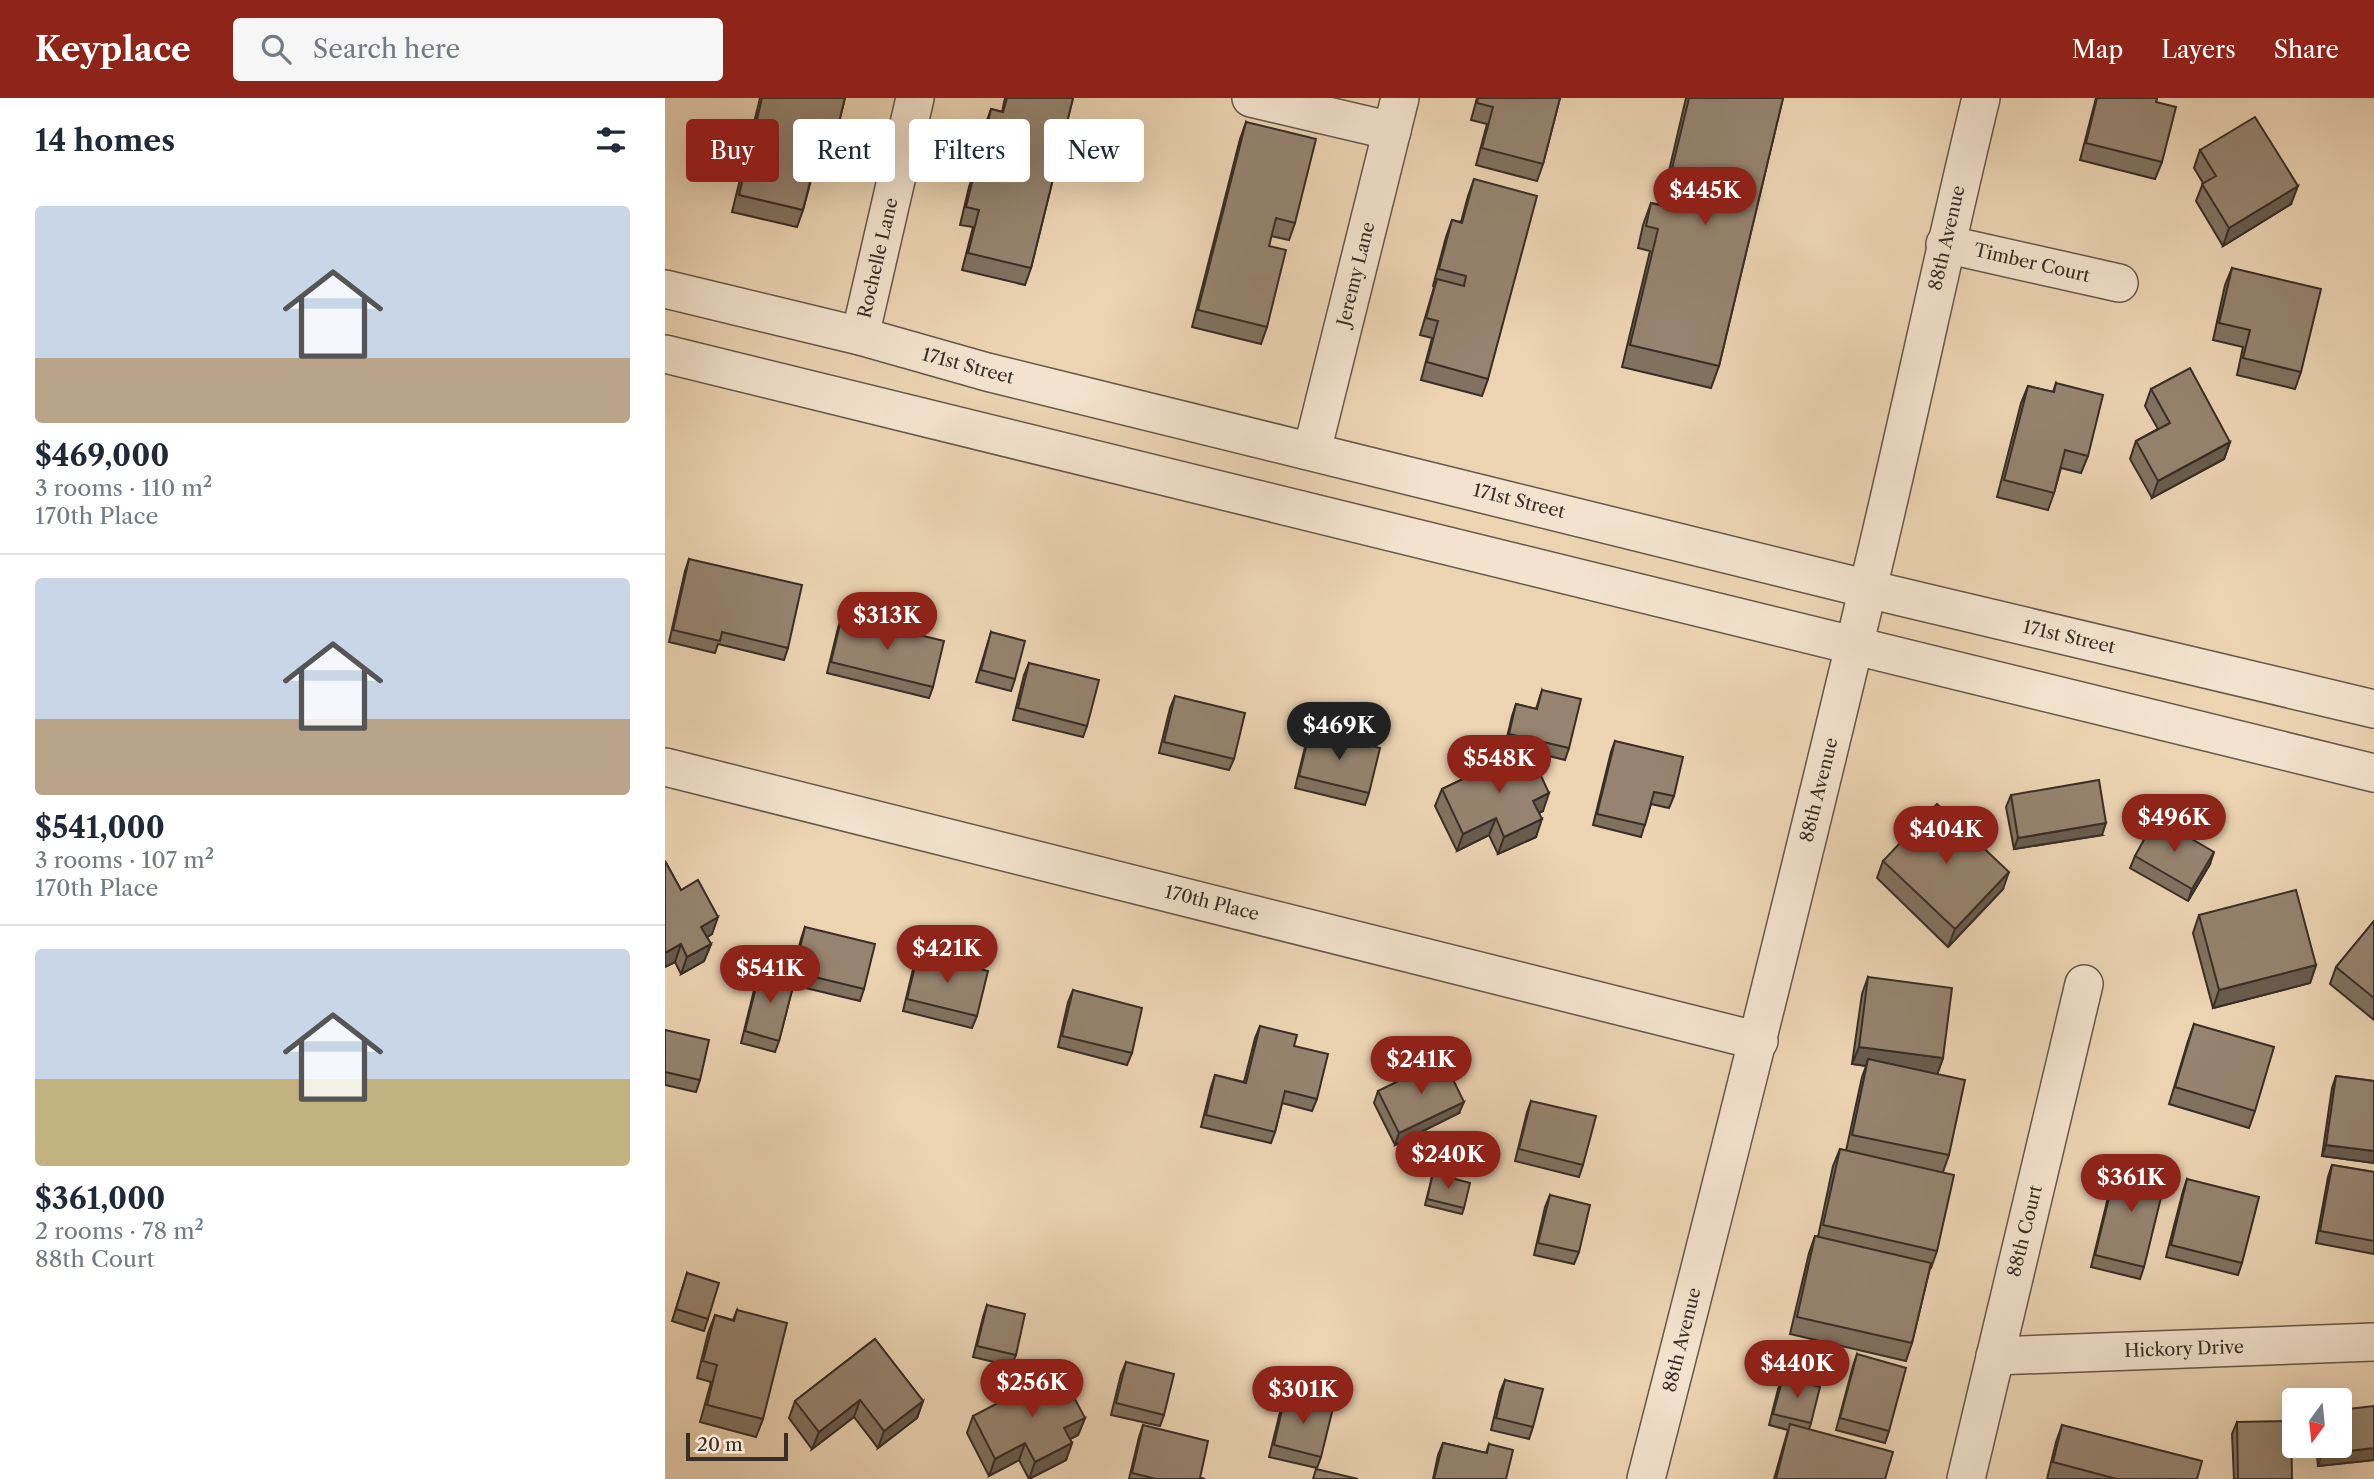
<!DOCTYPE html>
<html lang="en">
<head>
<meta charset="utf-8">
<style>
	:root { --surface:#fff; --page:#f6f6f7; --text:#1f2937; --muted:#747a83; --line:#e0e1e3; --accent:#8f2418 }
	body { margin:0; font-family:"Libre Caslon Text",serif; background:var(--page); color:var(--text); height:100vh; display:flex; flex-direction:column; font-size:26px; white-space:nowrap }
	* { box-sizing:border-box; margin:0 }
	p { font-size:23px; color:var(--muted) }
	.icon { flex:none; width:38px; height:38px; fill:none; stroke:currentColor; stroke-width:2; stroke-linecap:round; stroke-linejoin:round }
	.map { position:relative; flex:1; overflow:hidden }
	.side { display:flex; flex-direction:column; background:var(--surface); width:665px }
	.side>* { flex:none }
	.banner { position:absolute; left:21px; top:21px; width:665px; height:63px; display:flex; gap:14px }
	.needle { width:46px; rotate:195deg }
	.buttons { position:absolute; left:1617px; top:1290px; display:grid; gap:14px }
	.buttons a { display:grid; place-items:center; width:70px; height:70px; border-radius:7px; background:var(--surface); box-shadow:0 7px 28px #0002; font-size:35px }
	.scale { position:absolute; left:21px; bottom:18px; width:102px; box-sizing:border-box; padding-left:7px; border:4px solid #382d27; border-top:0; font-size:19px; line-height:24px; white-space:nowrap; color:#382d27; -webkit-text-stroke:5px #f3e3ce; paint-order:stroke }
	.price { position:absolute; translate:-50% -60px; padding:0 16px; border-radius:24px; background:var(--accent); color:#fff; font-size:23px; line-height:46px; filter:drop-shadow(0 2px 4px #0008) }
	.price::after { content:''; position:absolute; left:50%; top:42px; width:21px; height:16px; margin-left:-10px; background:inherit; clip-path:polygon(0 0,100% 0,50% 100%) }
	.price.active { background:#222; color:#fff }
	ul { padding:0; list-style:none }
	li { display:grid; align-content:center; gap:14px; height:371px; padding:0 35px }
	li+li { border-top:2px solid var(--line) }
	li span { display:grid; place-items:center; height:217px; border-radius:7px; color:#555 }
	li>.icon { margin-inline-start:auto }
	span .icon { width:126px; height:126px; fill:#fffc; stroke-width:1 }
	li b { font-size:30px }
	h2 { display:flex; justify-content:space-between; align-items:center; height:84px; padding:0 35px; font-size:30px }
	.chip { padding:0 24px; border-radius:7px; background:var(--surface); box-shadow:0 7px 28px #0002; font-size:24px; line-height:63px }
	.chip.active { background:var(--accent); color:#fff }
	header { display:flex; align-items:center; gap:42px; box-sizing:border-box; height:98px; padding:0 35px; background:var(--accent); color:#fff }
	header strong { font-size:33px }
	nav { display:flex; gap:38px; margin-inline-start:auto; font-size:24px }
	.search { width:490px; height:63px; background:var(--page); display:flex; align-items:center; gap:18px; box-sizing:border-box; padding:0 24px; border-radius:7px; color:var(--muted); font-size:26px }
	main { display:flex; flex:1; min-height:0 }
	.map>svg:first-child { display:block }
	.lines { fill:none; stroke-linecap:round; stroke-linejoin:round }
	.minor-casing { stroke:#65574a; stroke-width:40 }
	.minor { stroke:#f3e3ce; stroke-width:37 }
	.wall { fill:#817260; stroke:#382d27; stroke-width:2 }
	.shaded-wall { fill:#695c4e; stroke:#382d27; stroke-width:2 }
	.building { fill:#968470; stroke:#382d27; stroke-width:2 }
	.labels { text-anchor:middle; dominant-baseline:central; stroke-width:5; stroke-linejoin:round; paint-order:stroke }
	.street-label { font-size:18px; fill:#382d27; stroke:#f3e3ce }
</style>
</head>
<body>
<header>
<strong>Keyplace</strong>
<div class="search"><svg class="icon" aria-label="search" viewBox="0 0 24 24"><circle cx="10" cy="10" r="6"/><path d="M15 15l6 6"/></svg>Search here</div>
<nav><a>Map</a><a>Layers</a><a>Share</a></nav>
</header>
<main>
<section class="side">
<h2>14 homes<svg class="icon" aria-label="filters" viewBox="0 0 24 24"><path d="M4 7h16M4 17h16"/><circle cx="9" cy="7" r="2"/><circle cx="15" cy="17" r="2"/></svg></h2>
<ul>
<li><span style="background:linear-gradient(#c9d6e8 70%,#b9a48a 0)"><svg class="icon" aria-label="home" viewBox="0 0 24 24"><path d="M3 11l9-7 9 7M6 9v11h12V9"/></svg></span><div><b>$469,000</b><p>3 rooms · 110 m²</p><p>170th Place</p></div></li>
<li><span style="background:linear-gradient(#c9d6e8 65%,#b9a48a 0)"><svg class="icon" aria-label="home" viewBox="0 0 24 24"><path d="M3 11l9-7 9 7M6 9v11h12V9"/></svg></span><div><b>$541,000</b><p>3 rooms · 107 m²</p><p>170th Place</p></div></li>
<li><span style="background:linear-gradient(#c9d6e8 60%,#c2b280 0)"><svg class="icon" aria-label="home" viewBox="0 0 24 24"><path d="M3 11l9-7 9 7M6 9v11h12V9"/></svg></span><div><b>$361,000</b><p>2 rooms · 78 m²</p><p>88th Court</p></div></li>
</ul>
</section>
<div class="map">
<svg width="1709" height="1381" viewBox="0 0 1709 1381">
	<rect width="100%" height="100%" fill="#ecd4b3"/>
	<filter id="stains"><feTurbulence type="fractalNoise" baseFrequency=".00286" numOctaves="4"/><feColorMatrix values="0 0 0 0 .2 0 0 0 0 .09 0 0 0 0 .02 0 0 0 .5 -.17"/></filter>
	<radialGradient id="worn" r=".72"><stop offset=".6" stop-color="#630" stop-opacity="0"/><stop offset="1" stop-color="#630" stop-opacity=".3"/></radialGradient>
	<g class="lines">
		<defs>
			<g id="minor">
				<polyline points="586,0 727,33"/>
				<polyline points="1280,146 1454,185"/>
				<polyline points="0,191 195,238 322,274 1203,491 1709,611"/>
				<polyline points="195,238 250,0"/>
				<polyline points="0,256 1709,675"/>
				<polyline points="647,353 735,0"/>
				<polyline points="0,669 1094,943"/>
				<polyline points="1330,1258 1709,1244"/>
				<path d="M981,1381C1057,1086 1131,791 1202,494C1242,330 1276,164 1316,0"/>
				<polyline points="1301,1381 1419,886"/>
			</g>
		</defs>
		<use href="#minor" class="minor-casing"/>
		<use href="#minor" class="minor"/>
	</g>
	<g class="wall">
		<polygon points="95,0 180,0 166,56 160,74 149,71 138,112 132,129 67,114"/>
		<polygon points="340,0 408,0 366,170 360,187 297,172 308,129 295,127 304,89 310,72 334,78 336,69 312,63 320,28 326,11 337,14"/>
		<polygon points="812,0 895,0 878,66 872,83 811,67 822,26 806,22"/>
		<polygon points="1021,0 1118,0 1054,268 1046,290 957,269 985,153 973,150 978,127 986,105 996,107"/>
		<polygon points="1431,0 1492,0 1491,4 1497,64 1490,81 1415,62"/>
		<polygon points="581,24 630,125 624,142 606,138 604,148 602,229 596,246 527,229 575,41"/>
		<polygon points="1535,52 1626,106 1558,148 1531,103 1538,85 1529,70"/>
		<polygon points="809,81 823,281 817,298 756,282 767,240 755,237 769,189 768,188 781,139 787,122 796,124 803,98"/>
		<polygon points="1567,170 1636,274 1630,291 1572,277 1578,249 1548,242 1560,187"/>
		<polygon points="1391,285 1423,358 1416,375 1396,370 1389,395 1383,412 1332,399 1356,305 1363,288 1388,294"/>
		<polygon points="1486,291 1565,344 1559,361 1487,400 1465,361 1471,343 1493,331 1480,308"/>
		<polygon points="24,461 123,550 119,562 53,546 50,555 4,544 20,473"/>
		<polygon points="177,518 268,589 264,600 162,575 173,530"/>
		<polygon points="326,534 350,581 346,593 311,584"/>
		<polygon points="364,565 422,628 418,639 348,622 359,577"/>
		<polygon points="877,592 904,650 900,662 864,653 878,713 874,715 871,739 833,756 824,737 792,753 770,708 777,691 859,652 840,648 847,618 851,606 871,611"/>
		<polygon points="510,598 569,661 564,672 494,655 505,610"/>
		<polygon points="645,633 704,695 700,707 630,690 641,645"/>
		<polygon points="950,643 1009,698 1004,710 986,706 976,739 928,727 946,654"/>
		<polygon points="1346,697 1437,737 1349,751 1341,709"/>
		<polygon points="1470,758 1545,766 1523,803 1465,770"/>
		<polygon points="0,763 16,792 47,836 42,839 46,846 39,863 16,876 10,864 0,869"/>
		<polygon points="1218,763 1338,791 1283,849 1212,780"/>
		<polygon points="1534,817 1651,867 1645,885 1548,910 1528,835"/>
		<polygon points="1709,823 1709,922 1665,886 1671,869"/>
		<polygon points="140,829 199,891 195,903 128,887 114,943 110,954 76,945 91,884 95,873 126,880 136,841"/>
		<polygon points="253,856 312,918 307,930 238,913 249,867"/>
		<polygon points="1203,879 1278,960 1272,976 1284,1057 1278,1074 1272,1153 1266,1170 1265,1170 1247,1245 1241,1263 1125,1236 1144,1155 1150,1138 1153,1139 1168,1068 1175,1051 1181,1053 1197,979 1201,968 1187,966 1197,896"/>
		<polygon points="408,892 467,955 462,967 393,949 403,904"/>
		<polygon points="1529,926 1590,1013 1584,1030 1504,1006 1523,943"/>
		<polygon points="595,928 629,948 652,1001 647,1013 617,1005 610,1034 606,1045 536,1029 546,989 550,977 579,984 590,940"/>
		<polygon points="0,932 35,982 31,994 0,987"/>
		<polygon points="1671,978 1709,983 1709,1065 1657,1058 1667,990"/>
		<polygon points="713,993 794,1015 730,1047 709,1005"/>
		<polygon points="866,1003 918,1067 914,1079 850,1063 862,1014"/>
		<polygon points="1453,1063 1479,1169 1475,1181 1426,1169 1449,1075"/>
		<polygon points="1667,1067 1709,1074 1709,1156 1651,1145 1663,1079"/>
		<polygon points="768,1075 799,1110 797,1116 760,1107"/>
		<polygon points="1522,1081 1577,1165 1573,1177 1501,1159 1518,1093"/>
		<polygon points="885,1097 914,1154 909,1166 869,1157 880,1109"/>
		<polygon points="22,1175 43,1221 39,1233 7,1223"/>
		<polygon points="322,1207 351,1257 346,1268 308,1259 318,1219"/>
		<polygon points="72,1212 98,1321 91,1339 35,1324 46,1284 32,1280 43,1235 50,1217 68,1222"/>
		<polygon points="210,1241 258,1303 252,1320 213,1350 189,1319 147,1351 124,1320 130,1303"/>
		<polygon points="1192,1256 1224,1333 1220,1345 1171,1332 1188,1268"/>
		<polygon points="461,1264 499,1317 495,1328 446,1317 456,1276"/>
		<polygon points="1118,1279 1146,1325 1144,1331 1220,1381 1109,1381 1123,1332 1104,1327 1113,1291"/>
		<polygon points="840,1282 868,1329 864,1341 826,1332 835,1294"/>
		<polygon points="620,1298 656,1359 652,1370 604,1359 616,1310"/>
		<polygon points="1709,1308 1709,1362 1653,1368 1651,1348 1675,1348"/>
		<polygon points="308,1318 420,1320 413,1337 405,1341 407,1345 401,1362 364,1381 354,1362 324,1378 302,1335"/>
		<polygon points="1572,1324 1627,1381 1569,1381 1567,1336"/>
		<polygon points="478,1327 535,1380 540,1381 464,1381 474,1339"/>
		<polygon points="1397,1327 1532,1381 1382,1381 1391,1344"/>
		<polygon points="778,1345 821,1355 824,1346 841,1381 768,1381 773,1357"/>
	</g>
	<g class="shaded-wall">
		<polygon points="1633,88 1626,106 1558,148 1564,130"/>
		<polygon points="1565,344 1559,361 1487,400 1493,383"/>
		<polygon points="884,695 878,713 862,720 868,703"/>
		<polygon points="831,720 824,737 792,753 798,736"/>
		<polygon points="877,721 871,739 833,756 839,739"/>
		<polygon points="1441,725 1437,737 1349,751 1353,740"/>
		<polygon points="1549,754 1545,766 1523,803 1527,791"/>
		<polygon points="1344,774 1338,791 1283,849 1290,831"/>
		<polygon points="53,819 47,836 30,846 36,829"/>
		<polygon points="16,846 10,864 0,869 0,855"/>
		<polygon points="46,846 39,863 16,876 22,859"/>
		<polygon points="1651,867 1645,885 1548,910 1554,892"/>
		<polygon points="1194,949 1278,960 1272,977 1203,961 1201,968 1187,966"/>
		<polygon points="799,1004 794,1015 730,1047 734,1035"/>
		<polygon points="1661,1047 1709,1053 1709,1065 1657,1058"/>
		<polygon points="195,1302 189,1319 147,1351 154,1334"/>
		<polygon points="258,1303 252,1320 213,1350 219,1333"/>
		<polygon points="420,1320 413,1337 393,1347 399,1330"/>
		<polygon points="360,1345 354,1362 324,1378 330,1361"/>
		<polygon points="407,1345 401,1362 364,1381 370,1364"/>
		<polygon points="1709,1350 1709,1362 1653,1368 1657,1356"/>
	</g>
	<g class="building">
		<polygon points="97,0 180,0 166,56 138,49 135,60 150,64 138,112 74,97"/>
		<polygon points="342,0 408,0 366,170 303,155 314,112 301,109 310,72 336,79 343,52 318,46 326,11 338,14"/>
		<polygon points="813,0 895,0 878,66 817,50 828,9 812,5"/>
		<polygon points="1024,0 1118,0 1054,268 965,247 993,131 981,128 986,105 998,108"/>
		<polygon points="1432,0 1492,0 1491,4 1511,9 1497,64 1421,45"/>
		<polygon points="1590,19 1633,88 1564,130 1537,86 1551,78 1535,52"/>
		<polygon points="581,24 651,41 630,125 611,120 604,148 621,152 602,229 533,212"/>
		<polygon points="809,81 872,98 823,281 762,264 773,223 761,220 772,181 799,188 801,178 774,171 787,122 797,125"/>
		<polygon points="1567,170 1656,191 1636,274 1578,260 1585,232 1554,225"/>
		<polygon points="1525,270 1565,344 1493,383 1471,343 1505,325 1486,291"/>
		<polygon points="1391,285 1438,297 1423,358 1400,352 1389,395 1339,382 1363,288 1389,294"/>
		<polygon points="24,461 137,487 123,550 57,534 55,543 8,532"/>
		<polygon points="177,518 279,543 268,589 166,564"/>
		<polygon points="326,534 360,543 350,581 316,572"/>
		<polygon points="364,565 434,582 422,628 353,610"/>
		<polygon points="877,592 916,601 904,650 844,636 851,606 872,611"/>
		<polygon points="510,598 580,615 569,661 499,644"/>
		<polygon points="645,633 715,650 704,695 634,678"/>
		<polygon points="950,643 1018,659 1009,698 989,694 980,727 932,716"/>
		<polygon points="863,650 884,695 868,703 877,721 839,739 831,720 798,736 777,691"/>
		<polygon points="1434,682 1441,725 1353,740 1346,697"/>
		<polygon points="1272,706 1344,774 1290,831 1218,763"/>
		<polygon points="1491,720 1549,754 1527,791 1470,758"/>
		<polygon points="0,763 16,792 33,782 53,819 36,829 46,846 22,859 16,846 0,855"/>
		<polygon points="1631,792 1651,867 1554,892 1534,817"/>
		<polygon points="1709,823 1709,900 1671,869"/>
		<polygon points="140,829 210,846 199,891 129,874"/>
		<polygon points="253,856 323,873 312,918 242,901"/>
		<polygon points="95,873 130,881 114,943 80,933"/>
		<polygon points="1203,879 1287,890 1278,960 1194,949"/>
		<polygon points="408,892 477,910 467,955 397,938"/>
		<polygon points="1529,926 1609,949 1590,1013 1510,989"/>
		<polygon points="595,928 632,937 629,948 663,956 652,1001 620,993 610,1034 541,1017 550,977 581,985"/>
		<polygon points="0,932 44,942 35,982 0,974"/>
		<polygon points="778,961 799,1004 734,1035 713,993"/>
		<polygon points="1203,961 1300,982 1284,1057 1187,1037"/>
		<polygon points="1671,978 1709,983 1709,1053 1661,1047"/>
		<polygon points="866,1003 931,1018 918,1067 854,1051"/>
		<polygon points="1175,1051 1289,1077 1272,1153 1158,1127"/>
		<polygon points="1453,1063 1502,1075 1479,1169 1430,1157"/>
		<polygon points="1667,1067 1709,1074 1709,1143 1655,1133"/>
		<polygon points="768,1075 805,1085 799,1110 762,1101"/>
		<polygon points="1522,1081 1594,1099 1577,1165 1506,1147"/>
		<polygon points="885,1097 925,1107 914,1154 873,1145"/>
		<polygon points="1150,1138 1266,1165 1247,1245 1132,1219"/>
		<polygon points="22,1175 54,1185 43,1221 11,1211"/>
		<polygon points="322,1207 360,1216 351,1257 312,1248"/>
		<polygon points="72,1212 122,1225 98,1321 42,1307 52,1267 38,1263 50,1217 69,1223"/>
		<polygon points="210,1241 258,1303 219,1333 195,1302 154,1334 130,1303"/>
		<polygon points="1192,1256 1241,1270 1224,1333 1175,1320"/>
		<polygon points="461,1264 509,1276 499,1317 451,1305"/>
		<polygon points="395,1273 420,1320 399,1330 407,1345 370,1364 360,1345 330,1361 308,1318"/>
		<polygon points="1118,1279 1155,1289 1146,1325 1108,1316"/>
		<polygon points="840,1282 878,1291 868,1329 831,1320"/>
		<polygon points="620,1298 668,1310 656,1359 609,1347"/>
		<polygon points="1709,1308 1709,1350 1657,1356 1656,1348 1675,1348 1675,1312"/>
		<polygon points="1626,1323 1627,1381 1573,1381 1572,1324"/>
		<polygon points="1125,1326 1228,1354 1220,1381 1111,1381"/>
		<polygon points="478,1327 543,1343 535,1380 540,1381 491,1381 467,1375"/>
		<polygon points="1397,1327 1537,1363 1532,1381 1452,1381 1388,1364"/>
		<polygon points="778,1345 822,1355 824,1346 848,1352 841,1381 769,1381"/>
		<polygon points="651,1371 693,1381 648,1381"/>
	</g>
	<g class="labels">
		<g class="street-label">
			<text transform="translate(1282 140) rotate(-77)">88th Avenue</text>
			<text transform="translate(213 160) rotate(-77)">Rochelle Lane</text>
			<text transform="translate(1367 165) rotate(13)">Timber Court</text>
			<text transform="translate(691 176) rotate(-76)">Jeremy Lane</text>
			<text transform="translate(303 268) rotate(15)">171st Street</text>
			<text transform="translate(854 403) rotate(14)">171st Street</text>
			<text transform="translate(1404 539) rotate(13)">171st Street</text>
			<text transform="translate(1154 692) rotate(-76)">88th Avenue</text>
			<text transform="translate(547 805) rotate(14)">170th Place</text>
			<text transform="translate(1360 1133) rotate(-76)">88th Court</text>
			<text transform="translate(1017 1242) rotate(-76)">88th Avenue</text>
			<text transform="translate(1519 1251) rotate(-2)">Hickory Drive</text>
		</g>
	</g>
	<rect width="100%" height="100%" filter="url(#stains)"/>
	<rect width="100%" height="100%" fill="url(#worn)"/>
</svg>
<div class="buttons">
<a><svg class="needle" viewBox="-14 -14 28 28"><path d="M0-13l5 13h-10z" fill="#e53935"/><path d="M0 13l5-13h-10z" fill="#747a83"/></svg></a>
</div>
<div class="scale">20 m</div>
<b class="price" style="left:1040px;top:129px">$445K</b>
<b class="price" style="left:222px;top:554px">$313K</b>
<b class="price active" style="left:674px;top:664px">$469K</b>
<b class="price" style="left:834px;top:697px">$548K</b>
<b class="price" style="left:1509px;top:756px">$496K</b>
<b class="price" style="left:1281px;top:768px">$404K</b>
<b class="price" style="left:282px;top:887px">$421K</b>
<b class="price" style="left:105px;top:907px">$541K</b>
<b class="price" style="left:756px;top:998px">$241K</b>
<b class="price" style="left:783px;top:1093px">$240K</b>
<b class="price" style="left:1466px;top:1116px">$361K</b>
<b class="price" style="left:1132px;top:1302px">$440K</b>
<b class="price" style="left:367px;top:1321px">$256K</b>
<b class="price" style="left:638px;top:1328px">$301K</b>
<div class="banner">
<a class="chip active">Buy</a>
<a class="chip">Rent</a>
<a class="chip">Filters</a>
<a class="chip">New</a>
</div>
</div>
</main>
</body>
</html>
